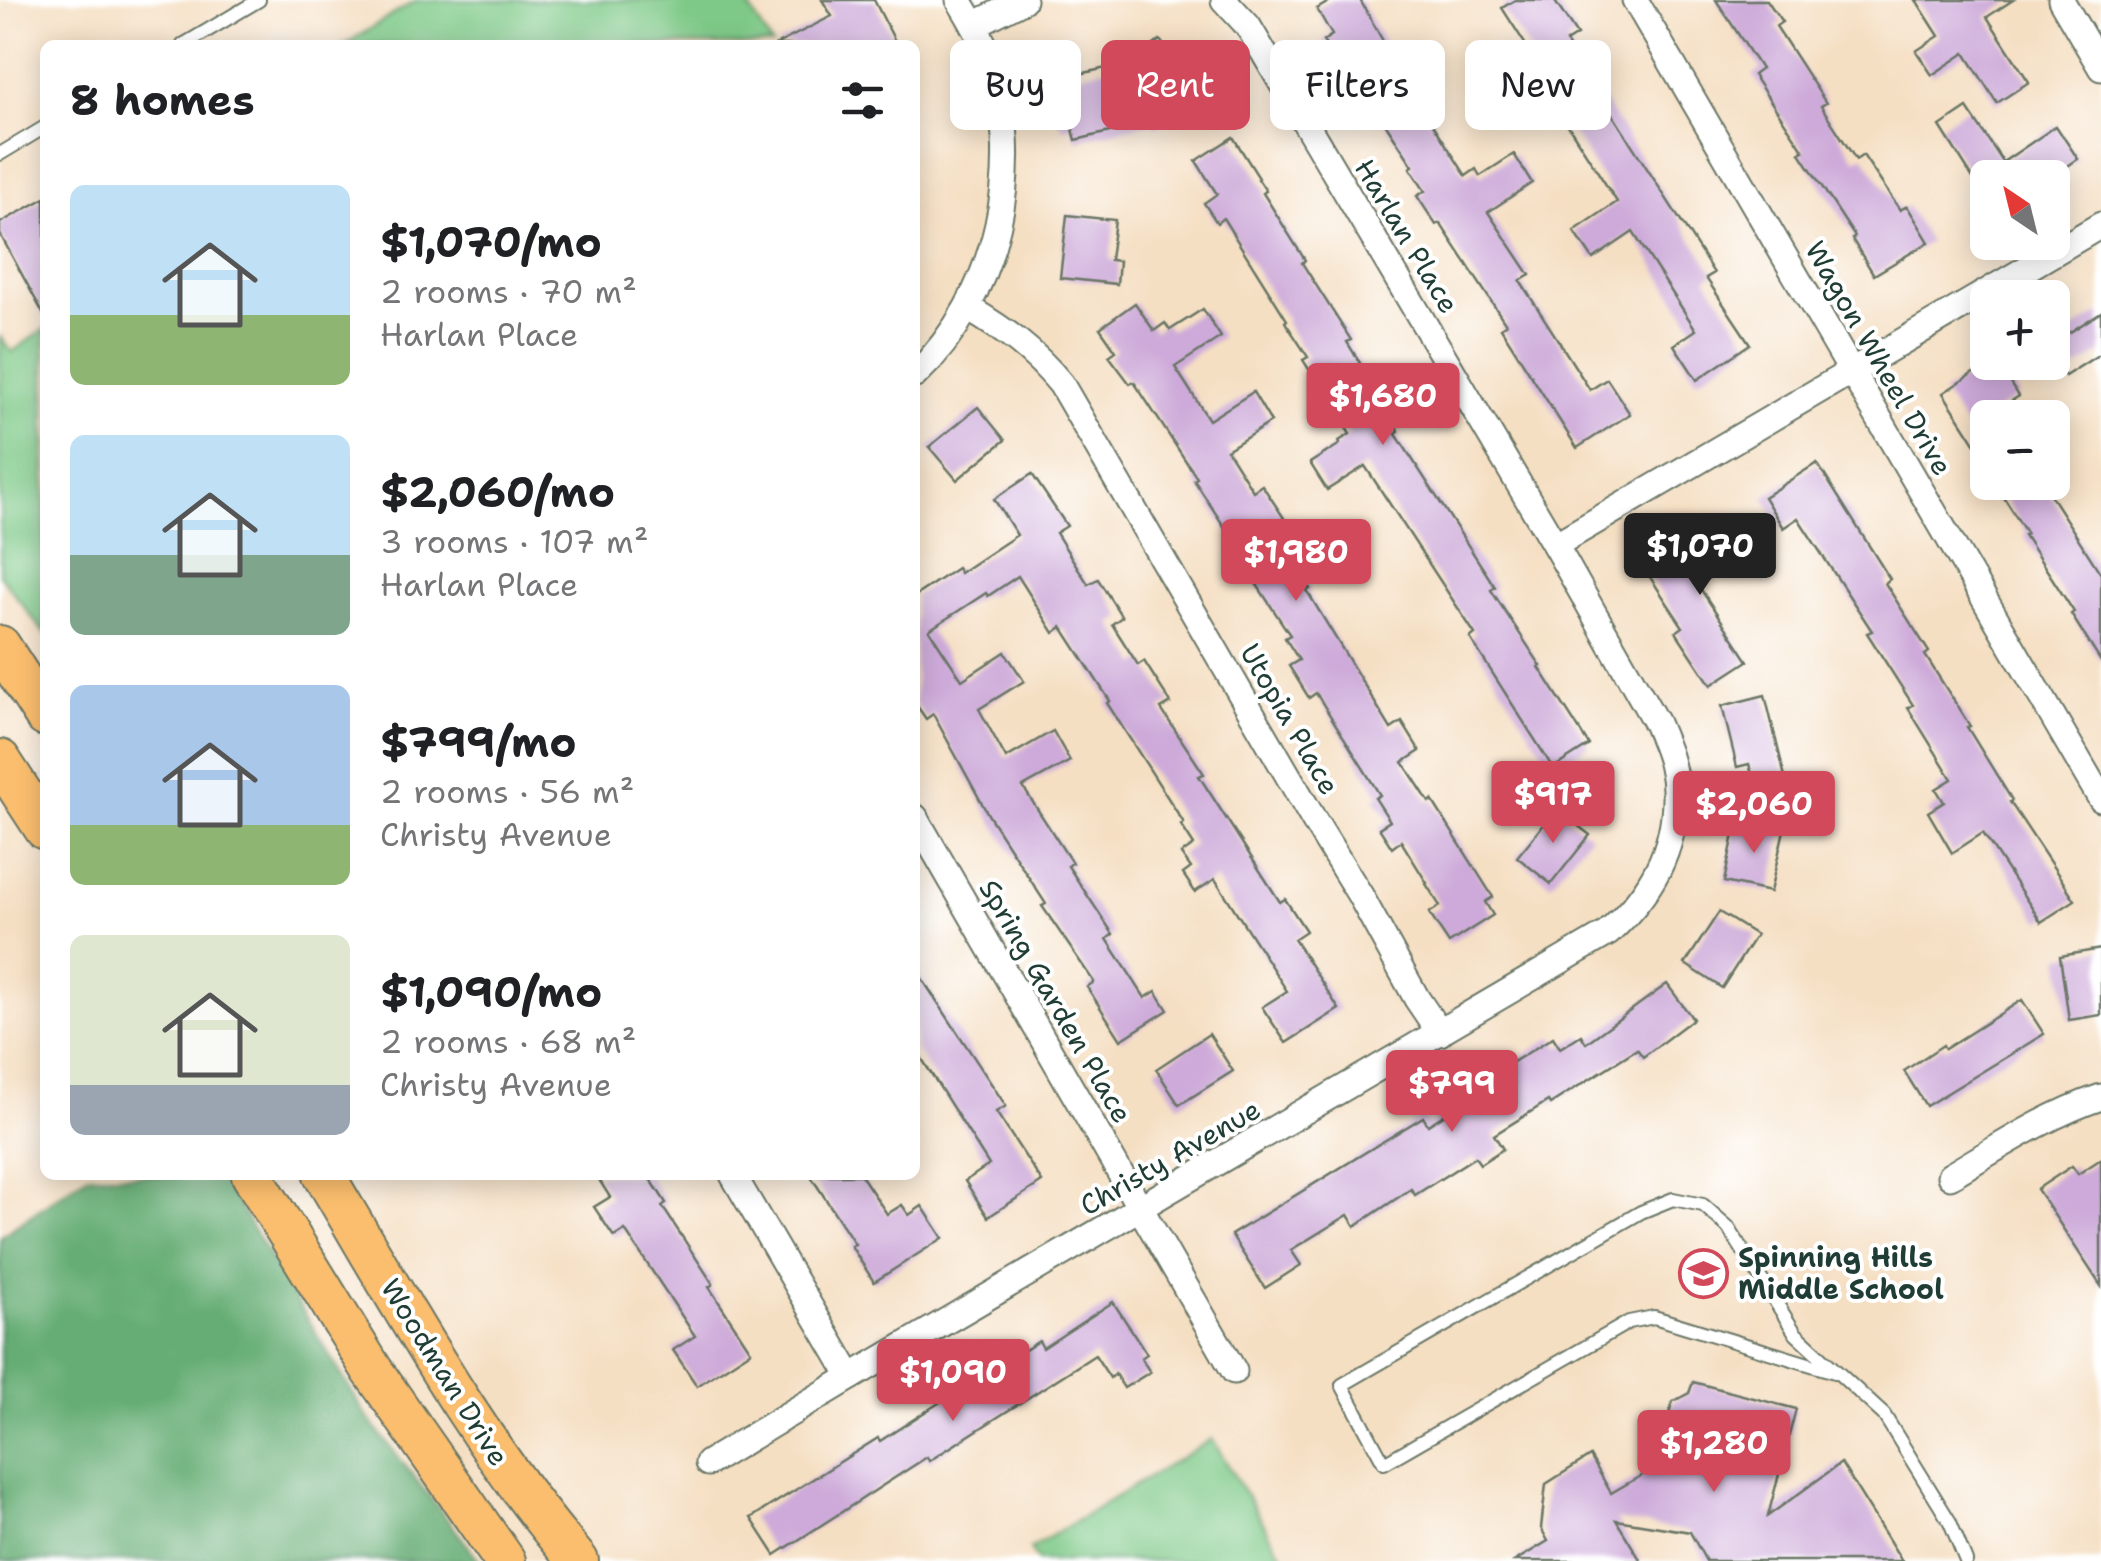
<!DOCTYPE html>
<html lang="en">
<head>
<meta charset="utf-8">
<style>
	:root { --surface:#fff; --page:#f6f6f6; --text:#202124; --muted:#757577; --accent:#d1495b }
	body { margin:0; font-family:"Shantell Sans",sans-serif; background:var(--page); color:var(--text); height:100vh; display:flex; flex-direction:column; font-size:38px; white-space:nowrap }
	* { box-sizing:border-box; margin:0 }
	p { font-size:32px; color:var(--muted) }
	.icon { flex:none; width:55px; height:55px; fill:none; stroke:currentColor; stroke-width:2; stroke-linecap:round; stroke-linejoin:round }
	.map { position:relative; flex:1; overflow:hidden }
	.details { position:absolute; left:40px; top:40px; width:880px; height:1140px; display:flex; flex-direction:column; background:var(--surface); border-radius:15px; box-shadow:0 5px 25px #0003 }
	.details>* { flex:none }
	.guide { position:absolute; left:950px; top:40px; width:950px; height:90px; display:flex; gap:20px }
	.needle { width:65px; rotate:325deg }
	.tools { position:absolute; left:1970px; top:160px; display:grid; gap:20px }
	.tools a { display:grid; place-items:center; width:100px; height:100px; border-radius:15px; background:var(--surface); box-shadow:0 5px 25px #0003; font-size:50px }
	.price { position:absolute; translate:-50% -85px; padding:0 22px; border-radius:10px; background:var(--accent); color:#fff; font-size:32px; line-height:65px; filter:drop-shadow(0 2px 5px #0008) }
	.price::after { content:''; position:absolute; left:50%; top:60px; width:30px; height:22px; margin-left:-15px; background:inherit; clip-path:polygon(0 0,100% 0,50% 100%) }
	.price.active { background:#222; color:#fff }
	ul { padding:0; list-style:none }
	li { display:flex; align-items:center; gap:30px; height:250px; padding:0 30px }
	li span { display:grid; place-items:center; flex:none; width:280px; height:200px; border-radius:15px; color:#555 }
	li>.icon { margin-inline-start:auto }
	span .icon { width:120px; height:120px; fill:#fffc; stroke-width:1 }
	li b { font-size:42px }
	h2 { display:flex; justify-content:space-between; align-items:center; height:120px; padding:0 30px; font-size:42px }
	.tag { padding:0 35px; border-radius:15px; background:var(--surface); box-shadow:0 5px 25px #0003; font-size:35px; line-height:90px }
	.tag.active { background:var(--accent); color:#fff }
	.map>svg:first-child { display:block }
	.green { fill:#7ec987; stroke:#4e835e; stroke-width:2.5 }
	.forest { fill:#66ad74; stroke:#427554; stroke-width:2.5 }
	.building { fill:#cdaad9 }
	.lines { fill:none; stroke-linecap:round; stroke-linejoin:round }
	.service-casing { stroke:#6a7666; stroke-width:16 }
	.minor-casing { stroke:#6a7666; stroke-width:29 }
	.primary-casing { stroke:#6a7666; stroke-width:44 }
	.service { stroke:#fff; stroke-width:12 }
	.minor { stroke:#fff; stroke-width:25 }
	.primary { stroke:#fbbe6e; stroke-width:40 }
	.labels { text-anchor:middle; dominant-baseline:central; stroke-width:8; stroke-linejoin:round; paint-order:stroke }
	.street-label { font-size:28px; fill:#1f3d34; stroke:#fff }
	.poi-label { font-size:28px; font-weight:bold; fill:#1f3d34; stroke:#fff; text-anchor:start }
</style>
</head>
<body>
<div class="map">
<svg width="2101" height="1561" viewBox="0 0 2101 1561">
	<rect width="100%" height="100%" fill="#fff"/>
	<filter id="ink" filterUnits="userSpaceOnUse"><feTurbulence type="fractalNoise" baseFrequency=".01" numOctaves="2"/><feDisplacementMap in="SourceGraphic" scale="20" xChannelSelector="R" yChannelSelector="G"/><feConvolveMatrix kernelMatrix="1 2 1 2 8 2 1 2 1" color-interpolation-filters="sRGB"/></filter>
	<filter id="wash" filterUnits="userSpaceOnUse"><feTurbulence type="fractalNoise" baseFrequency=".0048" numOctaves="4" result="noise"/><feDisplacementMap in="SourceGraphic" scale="40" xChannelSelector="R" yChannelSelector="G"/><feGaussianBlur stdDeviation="2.25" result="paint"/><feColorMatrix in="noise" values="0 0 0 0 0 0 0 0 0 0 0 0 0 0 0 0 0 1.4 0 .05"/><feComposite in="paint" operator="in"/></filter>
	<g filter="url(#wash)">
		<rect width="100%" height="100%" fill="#f5dfc3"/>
		<g class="green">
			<polygon points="417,0 745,0 772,45 344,45"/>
			<polygon points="45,329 45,634 0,575 0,337 12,352"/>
			<polygon points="1212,1439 1286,1561 1038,1561 1030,1549"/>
		</g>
		<polygon class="forest" points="88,1175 220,1175 367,1417 480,1561 0,1561 0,1237"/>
		<g id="blocks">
			<g class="building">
				<polygon points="822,0 874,0 897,45 775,45 832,16"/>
				<polygon points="1332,0 1360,0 1397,66 1399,65 1434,119 1431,121 1466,176 1476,169 1480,176 1514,154 1532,183 1488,212 1530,275 1520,281 1590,390 1607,379 1630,414 1577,448 1501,328 1506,324 1440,223 1436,225 1417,196 1425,191 1410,168 1413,166 1346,63 1340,67 1323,41 1332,35 1317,9"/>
				<polygon points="1515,0 1554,0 1577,35 1566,42 1714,273 1706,278 1750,344 1697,380 1674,345 1696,330 1633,232 1593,259 1574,231 1617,202 1546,91 1553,87 1502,8"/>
				<polygon points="1716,0 1767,0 1782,22 1776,26 1826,103 1821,106 1856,160 1863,155 1900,210 1907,206 1929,242 1874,275 1852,239 1855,237 1800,153 1804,151 1753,75 1761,69"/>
				<polygon points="1916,0 2013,0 1987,17 2029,82 1997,103 1965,53 1932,75 1916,51 1939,36"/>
				<polygon points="1160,40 1176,61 1181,57 1205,88 1156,127 1152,122 1076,140 1072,126 1062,128 1057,106 1068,104 1062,78 1106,68 1109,80"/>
				<polygon points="1967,108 2003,162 2056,126 2078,159 2050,178 1988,178 1988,186 1981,191 1940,126"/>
				<polygon points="1233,137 1259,178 1258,179 1266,191 1263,193 1305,260 1302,263 1351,340 1347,342 1360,363 1357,365 1399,432 1396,434 1495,587 1491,590 1541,666 1539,667 1589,745 1553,768 1470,638 1475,634 1365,466 1327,490 1310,463 1340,444 1339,441 1350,434 1303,360 1308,357 1285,322 1287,320 1223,218 1217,223 1204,203 1217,194 1196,161"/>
				<polygon points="45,198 45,317 0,234 0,223"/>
				<polygon points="1067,215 1115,220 1110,260 1119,261 1117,284 1060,278"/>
				<polygon points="1135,303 1154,331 1165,323 1170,330 1203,309 1221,337 1175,367 1209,420 1253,392 1271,422 1227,450 1253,491 1262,485 1284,518 1270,527 1310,589 1307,591 1391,729 1402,722 1420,751 1403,762 1429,802 1432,800 1493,897 1485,902 1493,915 1449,943 1429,913 1440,906 1426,884 1427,883 1401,841 1392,848 1379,828 1390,821 1375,798 1380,795 1316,693 1309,698 1289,666 1299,660 1285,638 1290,635 1240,559 1244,557 1194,480 1197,478 1134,382 1130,384 1109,356 1116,351 1100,328"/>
				<polygon points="2101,312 2101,353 2065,376 2052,357 2052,344"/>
				<polygon points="1990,362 1998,362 2019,396 1988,416 1988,463 1943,393"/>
				<polygon points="978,407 1005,440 957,480 929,447"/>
				<polygon points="1817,463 1890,579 1885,583 1929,652 1925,655 1970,726 1967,727 2012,800 2010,802 2075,900 2041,922 1983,833 1952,853 1928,812 1944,802 1936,789 1952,779 1908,708 1913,705 1867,633 1872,631 1798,518 1783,528 1764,497"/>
				<polygon points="1032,474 1067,526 1056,533 1088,584 1098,579 1122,617 1112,624 1138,665 1144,661 1171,703 1161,709 1204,774 1199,776 1280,902 1285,899 1306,931 1294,939 1339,1009 1286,1043 1262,1007 1287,991 1215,879 1195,892 1183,874 1191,868 1181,854 1194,845 1181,825 1184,823 1107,703 1110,701 1062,627 1054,633 1018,576 988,596 986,593 929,630 962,680 1005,652 1024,681 979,709 1006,758 1053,731 1070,761 1023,787 1072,863 1068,866 1113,934 1107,939 1145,998 1156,991 1168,1010 1121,1040 1087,987 1094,982 1042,906 1046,904 989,816 933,714 926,719 915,703 915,596 957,568 960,573 1017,535 994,499"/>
				<polygon points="1994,482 2042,482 2101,574 2101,662 2071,614 2074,612 2024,535 2027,534"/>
				<polygon points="1719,519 1743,555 1698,585 1748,661 1711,685 1676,632 1683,627 1644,568"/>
				<polygon points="1765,695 1785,777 1755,784 1749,764 1737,767 1722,706"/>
				<polygon points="1556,809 1590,835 1551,884 1517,857"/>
				<polygon points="1737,820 1784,830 1770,892 1724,882"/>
				<polygon points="1719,912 1756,935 1722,988 1685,964"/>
				<polygon points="2101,949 2101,1015 2069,1020 2060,956"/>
				<polygon points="915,968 1006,1106 996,1112 1042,1182 988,1217 965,1181 989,1165 915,1048"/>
				<polygon points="1667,984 1693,1019 1643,1057 1637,1049 1550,1104 1548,1101 1494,1135 1503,1149 1480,1164 1475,1157 1415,1195 1411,1189 1355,1226 1348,1215 1291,1250 1301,1265 1265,1288 1231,1235 1423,1117 1428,1125 1469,1099 1464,1093 1553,1037 1560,1048 1581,1035 1586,1043"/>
				<polygon points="2022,1000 2044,1034 1926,1106 1904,1071 1943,1045 1945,1049"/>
				<polygon points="1209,1034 1233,1071 1179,1105 1156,1069"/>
				<polygon points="2101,1159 2101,1286 2037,1189 2072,1166 2078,1174"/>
				<polygon points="596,1175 648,1175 666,1203 662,1206 713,1284 709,1287 751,1351 697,1386 673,1350 695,1336 625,1230 614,1237 594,1207 610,1197"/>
				<polygon points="810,1175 861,1175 887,1214 902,1205 909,1215 922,1206 943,1238 874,1282 851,1246 855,1244"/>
				<polygon points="1113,1302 1147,1354 1141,1358 1150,1372 1124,1388 1115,1374 1110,1378 1095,1355 929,1461 927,1457 775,1555 751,1518 878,1438 880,1441 959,1390 960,1392 1039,1341 1043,1348"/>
				<polygon points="1693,1382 1796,1409 1768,1516 1841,1463 1902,1561 1706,1561 1690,1532 1616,1520 1641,1561 1515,1561 1548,1541 1541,1528 1546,1484 1590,1456 1611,1493 1656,1467 1672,1402 1689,1393"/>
			</g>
		</g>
	</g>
	<g filter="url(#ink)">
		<use href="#blocks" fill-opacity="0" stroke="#6a7666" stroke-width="2.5"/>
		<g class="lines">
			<defs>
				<g id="service">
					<polyline points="183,45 259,0"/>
					<polyline points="0,154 45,127"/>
					<polyline points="1838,1373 1654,1317 1629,1322 1384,1463 1342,1385 1641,1212 1673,1199 1703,1205 1728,1227 1796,1334 1884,1415 1950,1522 1966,1561"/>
				</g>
				<g id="minor">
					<polyline points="1635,0 2101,799"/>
					<polyline points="2061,0 2101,68"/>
					<polyline points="974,25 1023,0"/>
					<path d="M968,308C1006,331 1033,350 1061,384L1315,822L1360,895L1417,999L1440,1033"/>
					<path d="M915,375C998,297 1028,162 988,55C981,36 970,18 959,0"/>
					<polyline points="1555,545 2101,225"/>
					<polyline points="915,817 1234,1371"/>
					<polyline points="733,1175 851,1377"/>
					<path d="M1950,1176C1999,1147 2047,1115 2101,1097"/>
					<path d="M708,1463L851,1377L1608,933C1650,894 1677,850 1675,790C1675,767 1665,744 1656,723L1555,545L1248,26L1224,0"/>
				</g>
				<g id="primary">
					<polyline points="0,646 45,716"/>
					<polyline points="0,760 45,829"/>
					<polyline points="252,1175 372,1370 505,1561"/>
					<path d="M324,1175C402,1306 478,1445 578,1561"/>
				</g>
			</defs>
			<use href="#service" class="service-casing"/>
			<use href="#minor" class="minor-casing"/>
			<use href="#primary" class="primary-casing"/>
			<use href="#service" class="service"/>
			<use href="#minor" class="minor"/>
			<use href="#primary" class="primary"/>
		</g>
	</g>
	<defs>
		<symbol id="school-ring" viewBox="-11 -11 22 22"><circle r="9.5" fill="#fff" stroke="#d1495b" stroke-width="1.5"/><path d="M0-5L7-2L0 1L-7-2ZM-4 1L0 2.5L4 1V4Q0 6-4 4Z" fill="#d1495b"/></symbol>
	</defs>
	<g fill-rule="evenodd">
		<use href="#school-ring" x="1676" y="1246" width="55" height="55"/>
	</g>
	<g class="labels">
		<g class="street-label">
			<text transform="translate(1407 236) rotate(59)">Harlan Place</text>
			<text transform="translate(1879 358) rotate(60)">Wagon Wheel Drive</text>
			<text transform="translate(1290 719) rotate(60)">Utopia Place</text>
			<text transform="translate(1056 1001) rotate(60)">Spring Garden Place</text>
			<text transform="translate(1170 1157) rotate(-30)">Christy Avenue</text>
			<text transform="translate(445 1372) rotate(58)">Woodman Drive</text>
		</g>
		<g class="poi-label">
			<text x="1738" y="1257">Spinning Hills<tspan x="1738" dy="32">Middle School</tspan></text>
		</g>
	</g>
</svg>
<div class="tools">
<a><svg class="needle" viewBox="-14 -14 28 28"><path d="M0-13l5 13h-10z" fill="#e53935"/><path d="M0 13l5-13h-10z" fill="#757577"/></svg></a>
<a>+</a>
<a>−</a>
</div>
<b class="price" style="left:1383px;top:448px">$1,680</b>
<b class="price active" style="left:1700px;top:598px">$1,070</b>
<b class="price" style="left:1296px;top:604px">$1,980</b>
<b class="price" style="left:1553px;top:846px">$917</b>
<b class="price" style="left:1754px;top:856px">$2,060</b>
<b class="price" style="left:1452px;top:1135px">$799</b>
<b class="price" style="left:953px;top:1424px">$1,090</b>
<b class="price" style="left:1714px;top:1495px">$1,280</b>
<div class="guide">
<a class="tag">Buy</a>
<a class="tag active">Rent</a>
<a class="tag">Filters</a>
<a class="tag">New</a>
</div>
<section class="details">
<h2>8 homes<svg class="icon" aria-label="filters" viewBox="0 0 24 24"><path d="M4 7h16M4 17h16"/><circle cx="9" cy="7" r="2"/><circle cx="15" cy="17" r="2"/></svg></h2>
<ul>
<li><span style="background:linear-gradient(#bfe0f5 65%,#8fb573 0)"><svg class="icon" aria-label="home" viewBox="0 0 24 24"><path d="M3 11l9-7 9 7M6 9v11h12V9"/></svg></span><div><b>$1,070/mo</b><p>2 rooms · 70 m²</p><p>Harlan Place</p></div></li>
<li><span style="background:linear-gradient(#bfe0f5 60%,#7fa58c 0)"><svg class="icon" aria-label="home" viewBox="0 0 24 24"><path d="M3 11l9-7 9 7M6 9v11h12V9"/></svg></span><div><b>$2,060/mo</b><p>3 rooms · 107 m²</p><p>Harlan Place</p></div></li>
<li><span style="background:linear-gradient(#a9c7e8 70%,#8fb573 0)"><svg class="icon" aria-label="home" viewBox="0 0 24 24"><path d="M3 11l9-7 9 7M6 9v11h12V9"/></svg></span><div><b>$799/mo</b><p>2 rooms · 56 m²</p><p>Christy Avenue</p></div></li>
<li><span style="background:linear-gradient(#dfe7d0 75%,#9aa5b1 0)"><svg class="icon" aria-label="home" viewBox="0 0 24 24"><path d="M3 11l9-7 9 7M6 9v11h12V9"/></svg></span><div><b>$1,090/mo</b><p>2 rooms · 68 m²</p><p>Christy Avenue</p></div></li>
</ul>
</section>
</div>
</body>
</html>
